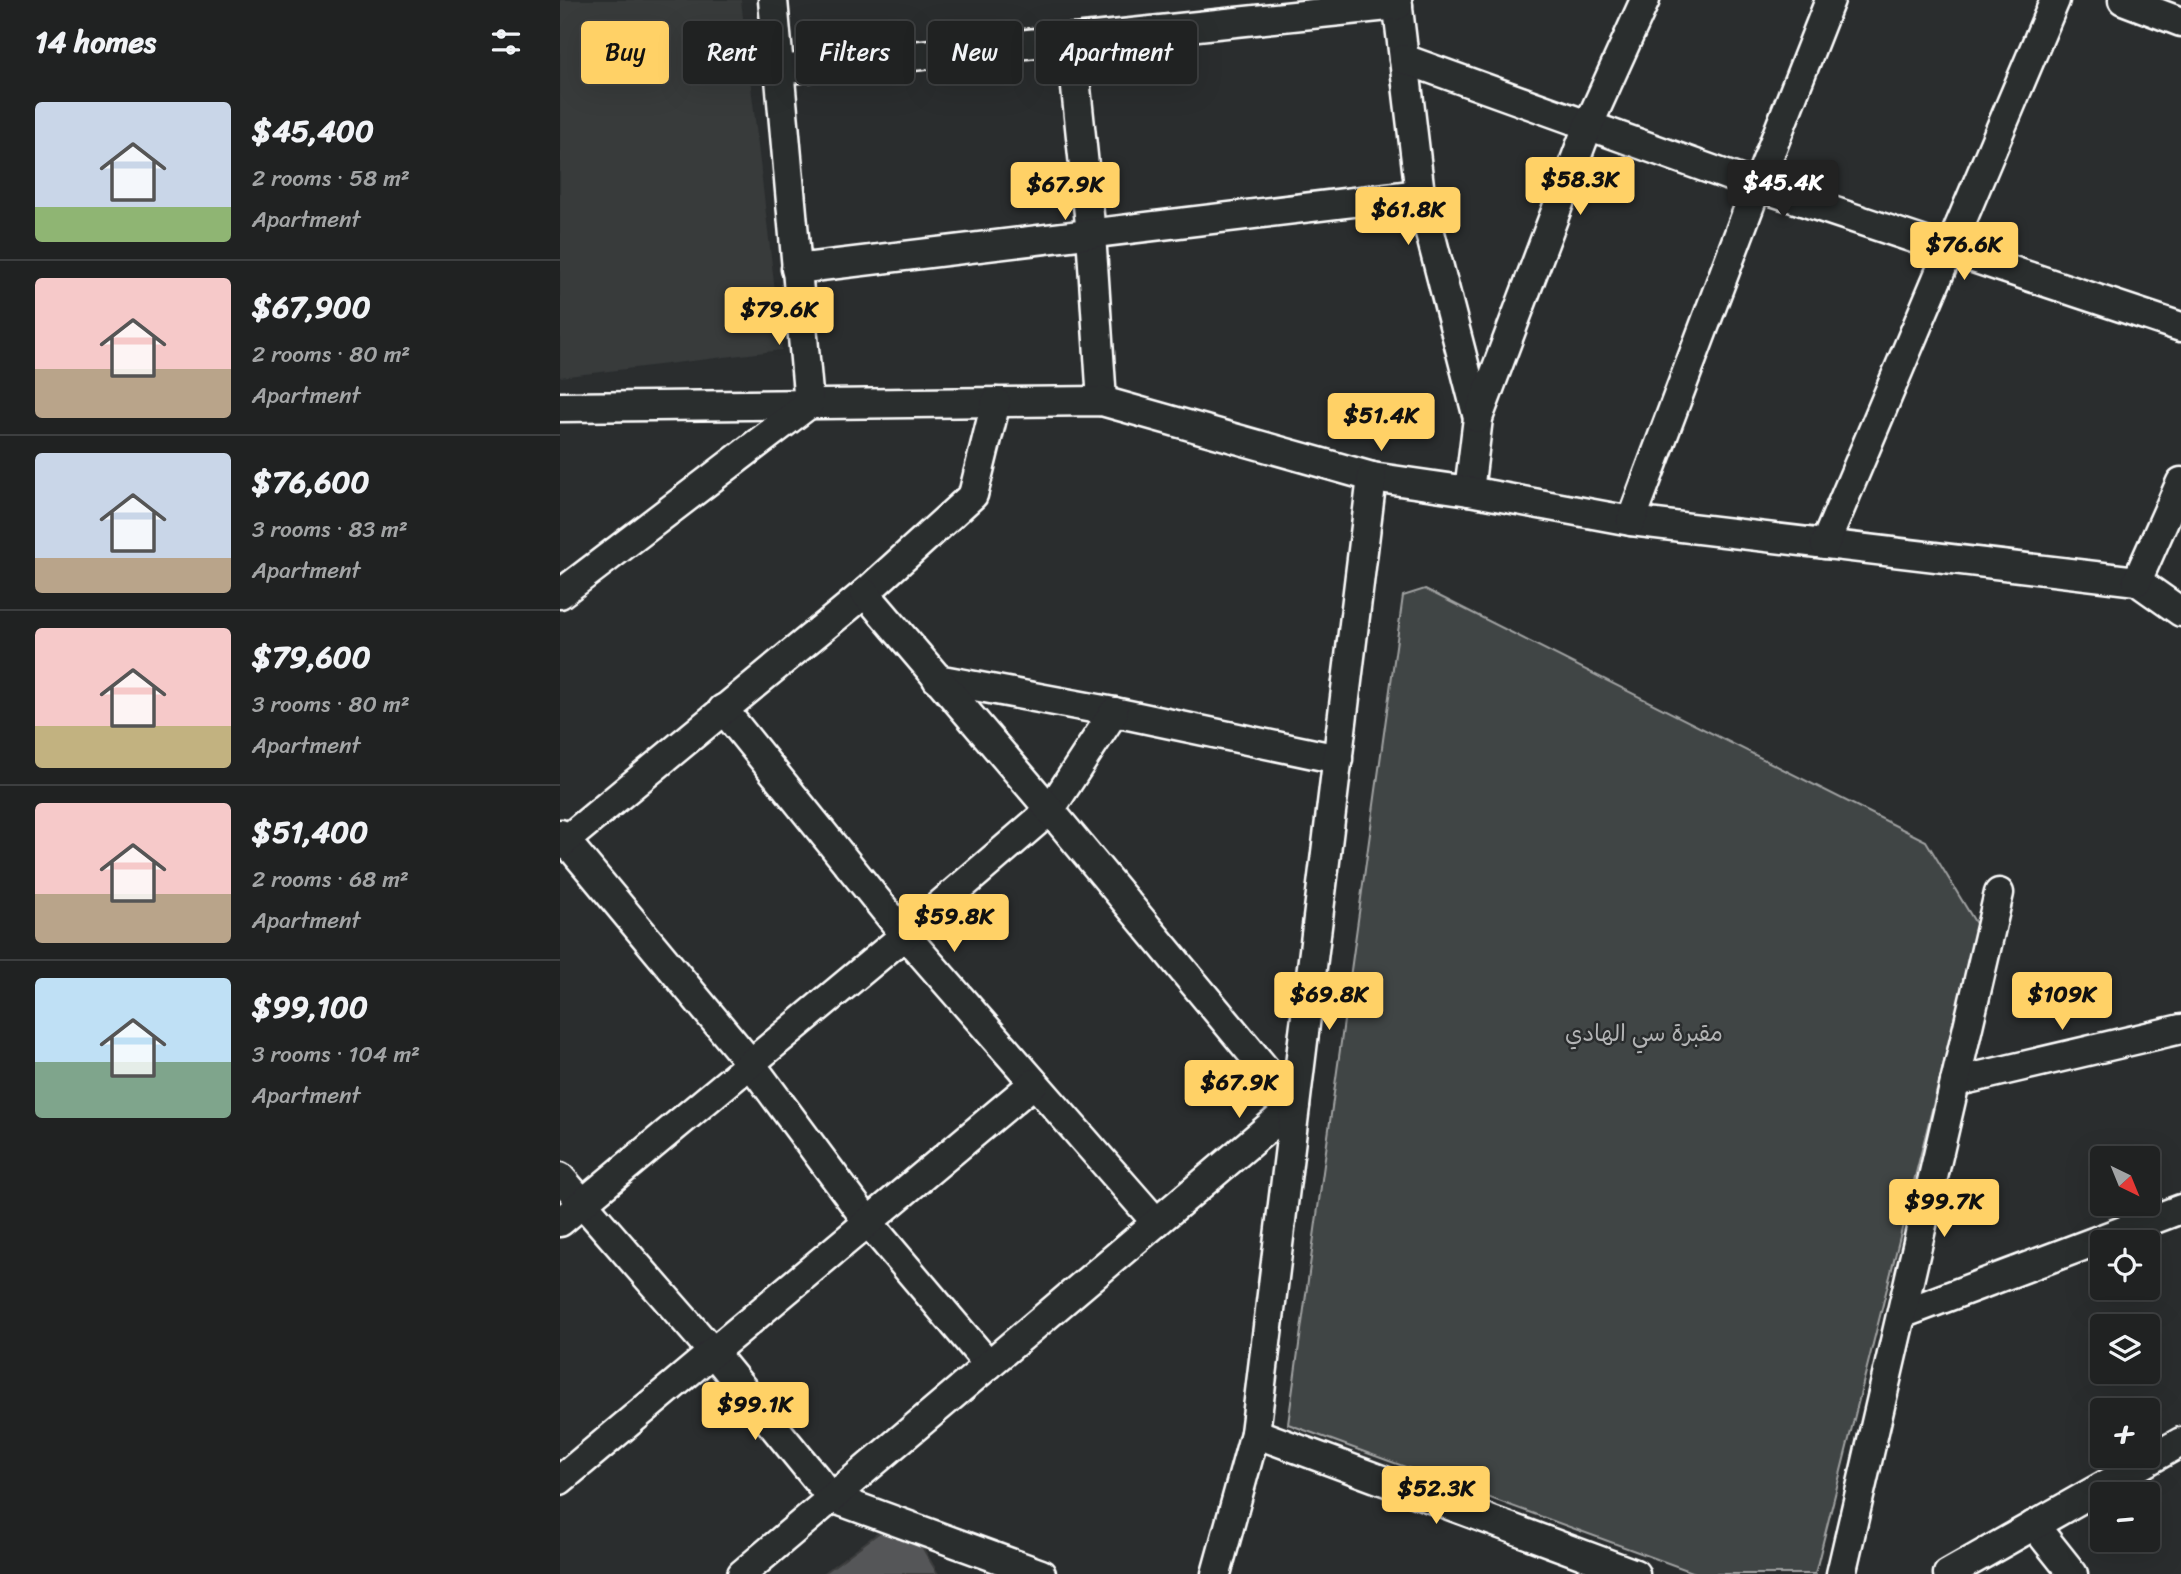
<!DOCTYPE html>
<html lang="en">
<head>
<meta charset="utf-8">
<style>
	:root { --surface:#202222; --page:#2d2f2f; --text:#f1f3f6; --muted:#a2a4a5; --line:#3d3f40; --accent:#ffd166 }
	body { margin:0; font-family:Sriracha,"Playpen Sans Arabic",sans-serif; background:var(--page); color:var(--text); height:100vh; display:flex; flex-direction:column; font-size:26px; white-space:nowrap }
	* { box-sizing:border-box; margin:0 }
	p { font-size:23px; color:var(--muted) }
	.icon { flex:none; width:38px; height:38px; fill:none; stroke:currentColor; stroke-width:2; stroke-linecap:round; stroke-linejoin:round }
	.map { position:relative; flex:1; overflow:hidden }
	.details { display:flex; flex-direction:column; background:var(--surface); width:560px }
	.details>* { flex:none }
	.guide { position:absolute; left:21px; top:21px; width:665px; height:63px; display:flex; gap:14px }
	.needle { width:46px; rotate:137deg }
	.controls { position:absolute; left:1530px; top:1146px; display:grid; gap:14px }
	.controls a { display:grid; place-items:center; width:70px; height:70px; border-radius:7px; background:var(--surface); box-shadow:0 7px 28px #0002,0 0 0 2px var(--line); font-size:35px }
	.price { position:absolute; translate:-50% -60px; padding:0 16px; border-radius:7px; background:var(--accent); color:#111; font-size:23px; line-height:46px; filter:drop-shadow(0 2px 4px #0008) }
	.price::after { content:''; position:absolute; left:50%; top:42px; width:21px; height:16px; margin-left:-10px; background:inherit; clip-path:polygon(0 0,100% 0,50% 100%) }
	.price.on { background:#222; color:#fff }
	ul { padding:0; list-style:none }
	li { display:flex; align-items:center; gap:21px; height:175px; padding:0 35px }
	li+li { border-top:2px solid var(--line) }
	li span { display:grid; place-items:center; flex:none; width:196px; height:140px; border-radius:7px; color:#555 }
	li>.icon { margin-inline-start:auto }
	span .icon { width:84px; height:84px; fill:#fffc; stroke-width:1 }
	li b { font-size:30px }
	h2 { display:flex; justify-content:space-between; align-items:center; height:84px; padding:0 35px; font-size:30px }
	.chip { padding:0 24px; border-radius:7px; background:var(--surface); box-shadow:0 7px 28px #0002,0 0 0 2px var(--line); font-size:24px; line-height:63px }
	.chip.on { background:var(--accent); color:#111 }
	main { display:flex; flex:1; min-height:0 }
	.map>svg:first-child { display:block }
	.built { fill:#373a3b }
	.green { fill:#414445; stroke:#a0a2a2; stroke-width:2 }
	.building { fill:#555758; stroke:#3c3d3e; stroke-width:2 }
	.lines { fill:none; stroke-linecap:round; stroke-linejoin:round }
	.minor-casing { stroke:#fff; stroke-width:33 }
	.minor { stroke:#2a2d2e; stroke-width:28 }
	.labels { text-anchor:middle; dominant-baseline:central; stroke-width:5; stroke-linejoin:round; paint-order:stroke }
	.park-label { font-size:23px; fill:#b3b4b5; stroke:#2a2d2e }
</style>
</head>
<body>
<main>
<section class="details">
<h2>14 homes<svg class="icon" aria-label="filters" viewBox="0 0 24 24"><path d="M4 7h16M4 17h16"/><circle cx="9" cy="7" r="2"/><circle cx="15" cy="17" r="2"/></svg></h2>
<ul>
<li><span style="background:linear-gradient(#c9d6e8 75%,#8fb573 0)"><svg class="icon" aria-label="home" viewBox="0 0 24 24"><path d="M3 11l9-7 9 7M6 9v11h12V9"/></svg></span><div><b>$45,400</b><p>2 rooms · 58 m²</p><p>Apartment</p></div></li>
<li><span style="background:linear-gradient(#f6c9c9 65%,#b9a48a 0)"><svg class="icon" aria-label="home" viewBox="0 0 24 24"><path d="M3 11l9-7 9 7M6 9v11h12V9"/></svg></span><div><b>$67,900</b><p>2 rooms · 80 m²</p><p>Apartment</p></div></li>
<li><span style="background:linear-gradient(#c9d6e8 75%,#b9a48a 0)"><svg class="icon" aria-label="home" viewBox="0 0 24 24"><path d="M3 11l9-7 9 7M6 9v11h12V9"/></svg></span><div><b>$76,600</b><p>3 rooms · 83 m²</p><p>Apartment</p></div></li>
<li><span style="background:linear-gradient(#f6c9c9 70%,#c2b280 0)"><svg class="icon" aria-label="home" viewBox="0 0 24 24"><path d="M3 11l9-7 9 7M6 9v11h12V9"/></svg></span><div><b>$79,600</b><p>3 rooms · 80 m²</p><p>Apartment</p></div></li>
<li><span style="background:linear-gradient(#f6c9c9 65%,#b9a48a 0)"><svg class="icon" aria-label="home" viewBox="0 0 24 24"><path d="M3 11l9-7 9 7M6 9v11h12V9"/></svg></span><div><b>$51,400</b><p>2 rooms · 68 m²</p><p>Apartment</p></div></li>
<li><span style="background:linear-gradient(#bfe0f5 60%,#7fa58c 0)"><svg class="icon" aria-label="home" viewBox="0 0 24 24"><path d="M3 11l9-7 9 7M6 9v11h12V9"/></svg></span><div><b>$99,100</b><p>3 rooms · 104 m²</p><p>Apartment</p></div></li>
</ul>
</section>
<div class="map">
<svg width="1621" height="1574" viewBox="0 0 1621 1574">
	<rect width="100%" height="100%" fill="#2a2d2e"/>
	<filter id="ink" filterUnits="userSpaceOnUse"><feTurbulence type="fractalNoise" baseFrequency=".0143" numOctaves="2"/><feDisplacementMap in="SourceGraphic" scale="14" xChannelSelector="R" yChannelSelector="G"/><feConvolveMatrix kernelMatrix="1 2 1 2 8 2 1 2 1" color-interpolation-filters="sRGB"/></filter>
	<g filter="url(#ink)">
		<polygon class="built" points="0,0 181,0 222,350 0,377"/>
		<polygon class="green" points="865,589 1366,841 1418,927 1255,1574 1138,1574 728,1424 843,596"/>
		<polygon class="building" points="343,1515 378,1574 263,1574"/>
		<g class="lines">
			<defs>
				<g id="minor">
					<polyline points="837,0 860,194 918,418 909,491"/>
					<polyline points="1563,0 1621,22"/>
					<polyline points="511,39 531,234 542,401"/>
					<polyline points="844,59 1197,186 1621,327"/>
					<polyline points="219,70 838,5"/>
					<polyline points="236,269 860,194"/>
					<polyline points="0,407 542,401 812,477 909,491 1071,521 1577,581 1621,612"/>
					<polyline points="918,418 1028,126 1085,0"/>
					<polyline points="1071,521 1197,186 1270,0"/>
					<polyline points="1265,544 1495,0"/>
					<polyline points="1577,581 1621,482"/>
					<polyline points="0,594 249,404 213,0"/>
					<polyline points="377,679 554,712 778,759"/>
					<polyline points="163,709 345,935 596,1222"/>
					<polyline points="0,834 191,1064 308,1222 429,1365"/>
					<polyline points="0,845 305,593 413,495 436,402"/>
					<polyline points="1395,1082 1621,1029"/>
					<polyline points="0,1177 152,1351 272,1498 481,1574"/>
					<polyline points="0,1222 345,935 490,810 554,712"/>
					<polyline points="1342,1314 1621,1209"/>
					<polyline points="695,1433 1075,1574"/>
					<polyline points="0,1480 474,1083"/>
					<polyline points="1474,1525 1513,1574"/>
					<polyline points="182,1574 735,1105 490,810 305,593"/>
					<polyline points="656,1574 695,1433 812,477"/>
					<polyline points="1281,1574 1439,893"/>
					<polyline points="1388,1574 1621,1442"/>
				</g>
			</defs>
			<use href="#minor" class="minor-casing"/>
			<use href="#minor" class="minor"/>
		</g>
	</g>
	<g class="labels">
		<g class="park-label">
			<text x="1084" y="1033">مقبرة سي الهادي</text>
		</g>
	</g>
</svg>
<div class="controls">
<a><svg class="needle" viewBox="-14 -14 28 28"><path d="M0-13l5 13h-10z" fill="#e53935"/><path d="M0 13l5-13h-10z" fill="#a2a4a5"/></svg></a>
<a><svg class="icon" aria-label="locate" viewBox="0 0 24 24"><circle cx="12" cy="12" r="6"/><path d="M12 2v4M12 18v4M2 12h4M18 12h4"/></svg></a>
<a><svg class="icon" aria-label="layers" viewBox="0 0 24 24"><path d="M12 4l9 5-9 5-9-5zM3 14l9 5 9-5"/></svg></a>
<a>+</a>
<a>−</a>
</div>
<b class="price" style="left:1020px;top:217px">$58.3K</b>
<b class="price on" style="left:1223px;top:220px">$45.4K</b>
<b class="price" style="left:505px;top:222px">$67.9K</b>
<b class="price" style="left:848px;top:247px">$61.8K</b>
<b class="price" style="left:1404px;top:282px">$76.6K</b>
<b class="price" style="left:219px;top:347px">$79.6K</b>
<b class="price" style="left:821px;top:453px">$51.4K</b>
<b class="price" style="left:394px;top:954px">$59.8K</b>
<b class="price" style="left:769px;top:1032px">$69.8K</b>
<b class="price" style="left:1502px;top:1032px">$109K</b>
<b class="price" style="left:679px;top:1120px">$67.9K</b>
<b class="price" style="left:1384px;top:1239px">$99.7K</b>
<b class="price" style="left:195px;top:1442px">$99.1K</b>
<b class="price" style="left:876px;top:1526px">$52.3K</b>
<div class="guide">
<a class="chip on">Buy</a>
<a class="chip">Rent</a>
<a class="chip">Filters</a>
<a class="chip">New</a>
<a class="chip">Apartment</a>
</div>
</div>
</main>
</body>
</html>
